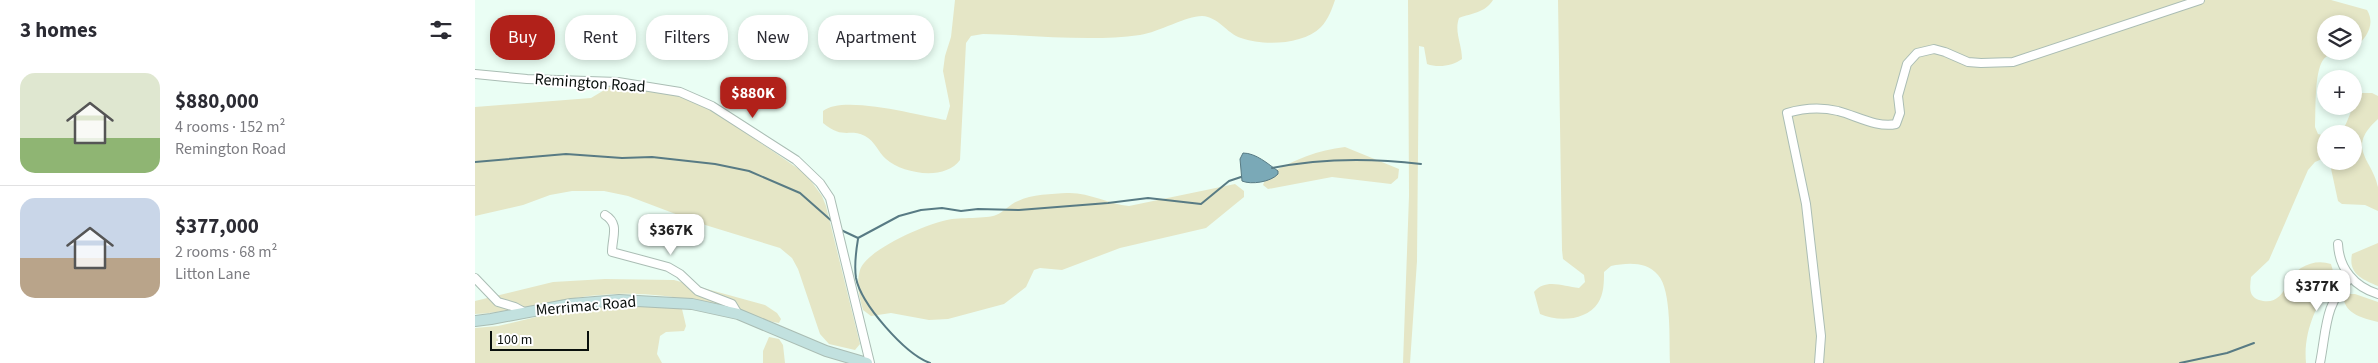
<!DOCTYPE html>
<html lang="en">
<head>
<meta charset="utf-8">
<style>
	:root { --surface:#fff; --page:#f7f7f7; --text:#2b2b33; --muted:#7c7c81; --line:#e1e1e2; --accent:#b1211a }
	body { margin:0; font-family:"Source Sans 3",sans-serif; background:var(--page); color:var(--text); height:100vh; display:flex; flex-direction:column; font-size:19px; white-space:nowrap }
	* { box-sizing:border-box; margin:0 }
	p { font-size:16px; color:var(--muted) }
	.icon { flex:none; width:28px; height:28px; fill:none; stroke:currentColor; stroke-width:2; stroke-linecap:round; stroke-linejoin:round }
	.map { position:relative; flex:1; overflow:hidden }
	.details { display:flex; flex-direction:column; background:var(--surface); width:475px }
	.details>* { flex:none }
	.banner { position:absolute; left:15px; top:15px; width:475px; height:45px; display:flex; gap:10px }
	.fabs { position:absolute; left:1842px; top:15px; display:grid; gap:10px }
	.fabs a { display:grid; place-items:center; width:45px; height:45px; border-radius:50%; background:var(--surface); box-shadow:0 2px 8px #0003; font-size:25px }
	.scale { position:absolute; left:15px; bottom:12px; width:99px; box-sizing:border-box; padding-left:5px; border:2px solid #090f0c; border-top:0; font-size:14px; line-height:18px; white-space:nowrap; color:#090f0c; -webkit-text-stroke:4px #fff; paint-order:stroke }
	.price { position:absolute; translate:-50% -42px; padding:0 11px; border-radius:10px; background:#fff; color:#222; font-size:16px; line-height:32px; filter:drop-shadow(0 1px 2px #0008) }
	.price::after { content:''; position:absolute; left:50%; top:30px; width:15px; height:11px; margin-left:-8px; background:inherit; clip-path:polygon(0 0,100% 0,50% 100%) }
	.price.on { background:var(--accent); color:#fff }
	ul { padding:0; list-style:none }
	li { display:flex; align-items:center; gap:15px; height:125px; padding:0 20px }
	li+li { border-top:1px solid var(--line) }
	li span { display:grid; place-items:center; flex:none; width:140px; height:100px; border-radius:15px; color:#555 }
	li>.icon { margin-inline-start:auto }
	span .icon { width:60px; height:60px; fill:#fffc; stroke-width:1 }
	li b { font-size:21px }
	h2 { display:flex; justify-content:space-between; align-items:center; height:60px; padding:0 20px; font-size:21px }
	.pill { padding:0 18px; border-radius:20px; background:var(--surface); box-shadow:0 2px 8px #0003; font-size:18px; line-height:45px }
	.pill.on { background:var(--accent); color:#fff }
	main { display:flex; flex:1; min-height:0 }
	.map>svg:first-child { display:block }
	.green { fill:#e5e6c6 }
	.water { fill:#7aa9b7; stroke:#587b84 }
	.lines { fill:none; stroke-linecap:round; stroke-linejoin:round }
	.stream { stroke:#587b84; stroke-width:2 }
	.street-casing { stroke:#aabdb4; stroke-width:10 }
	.secondary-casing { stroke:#aabdb4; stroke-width:12 }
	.street { stroke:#fff; stroke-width:8 }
	.secondary { stroke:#c2e1df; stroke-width:10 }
	.labels { text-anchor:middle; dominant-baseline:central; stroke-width:4; stroke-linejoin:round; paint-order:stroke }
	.street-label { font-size:16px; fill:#090f0c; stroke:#fff }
</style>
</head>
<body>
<main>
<section class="details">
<h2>3 homes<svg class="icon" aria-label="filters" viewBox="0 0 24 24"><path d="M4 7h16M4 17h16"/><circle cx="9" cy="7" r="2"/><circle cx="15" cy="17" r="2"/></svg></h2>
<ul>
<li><span style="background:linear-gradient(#dfe7d0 65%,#8fb573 0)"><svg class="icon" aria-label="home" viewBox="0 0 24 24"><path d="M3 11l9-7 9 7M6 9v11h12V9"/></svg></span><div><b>$880,000</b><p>4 rooms · 152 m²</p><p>Remington Road</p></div></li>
<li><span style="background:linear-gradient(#c9d6e8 60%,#b9a48a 0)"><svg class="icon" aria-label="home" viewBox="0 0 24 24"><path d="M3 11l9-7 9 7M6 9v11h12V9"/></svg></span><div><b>$377,000</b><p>2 rooms · 68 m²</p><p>Litton Lane</p></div></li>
</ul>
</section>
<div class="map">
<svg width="1903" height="363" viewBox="0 0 1903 363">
	<rect width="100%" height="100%" fill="#eafef4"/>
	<g class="green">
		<path d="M480,0H860C857,9 853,20 846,27C828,45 788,46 766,38C751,33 744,17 727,16C711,16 684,32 665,35C614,42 560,35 508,34L496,36L491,43L485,160C470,181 428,174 411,159C403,152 400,141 390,136C374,128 368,140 348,123V111C368,94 446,116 471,120L475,106L468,71L470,56L476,37Z"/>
		<path d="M933,0H1018C1010,13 997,13 984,18C979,32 987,44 987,59C978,66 963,68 952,64L949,47L944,46L942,261L935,363H928L934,196Z"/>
		<path d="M1083,0H1856L1892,10C1901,25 1891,39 1879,48V24H1851V51H1869C1862,53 1852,54 1848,60C1839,73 1841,111 1840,127L1843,134L1851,136V161L1847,159L1840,162L1833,170L1794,260L1776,277C1775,287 1773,296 1784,300C1809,308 1811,278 1826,268C1836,262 1846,261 1856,264L1860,278C1842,303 1828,331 1831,363H1195C1194,343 1197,290 1183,275C1171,261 1152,263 1136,266L1129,272C1129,282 1129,294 1123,303C1111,321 1083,322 1065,314L1059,292C1070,278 1088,286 1104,288L1110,282L1109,275L1088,259L1087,250Z"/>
		<polygon points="144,85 187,92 217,100 251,119 331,174 347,196 351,206 385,344 380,350 354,344 345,334 323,269 317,258 305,248 227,224 153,196 129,191 97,191 75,195 48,205 0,216 0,107 116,98 136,86"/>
		<path d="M1887,93H1897L1903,96V119C1870,148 1898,160 1903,187C1903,195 1903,204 1903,211L1890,205L1867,204L1863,201L1855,164L1852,161H1879V134H1865C1875,121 1876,103 1887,93Z"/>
		<path d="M870,147L924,169L923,178L916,184L857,177L793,189L788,185L792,175C817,161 842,150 870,147Z"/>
		<path d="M760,184L769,191V197L731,228L645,248L587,270L565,268L559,270L551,287L529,304L473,319L454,320L416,313L396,316L388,310C384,296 381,284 385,270C392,249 452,224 472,220C484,217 512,219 521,215C529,212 535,204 543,201C556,194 578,194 592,193C614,192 633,204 654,206Z"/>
		<path d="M1903,243V286C1887,279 1873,274 1877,254Z"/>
		<path d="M130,279L199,280L290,305L302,313L306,319L304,323L298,322C240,304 187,289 125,295C83,298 42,312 0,314V301L78,282Z"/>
		<path d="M1872,294H1880L1903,302V322C1888,318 1871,315 1868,297Z"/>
		<polygon points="148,305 207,309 211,326 209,331 191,332 185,336 182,354 187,363 0,363 0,328 23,326 78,313"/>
		<polygon points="294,337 304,339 308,345 310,363 288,363 288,351"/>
	</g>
	<path class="water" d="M768,153C781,153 793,164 803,171V174C796,182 776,185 767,181L765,159Z"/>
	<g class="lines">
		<g class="stream">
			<polyline points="0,162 91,154 147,158 177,157 240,164 274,171 325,193 359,223"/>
			<path d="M797,168C846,158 897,158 946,164"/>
			<polyline points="366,230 383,238 424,216 446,210 467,208 486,211 503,209 544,210 633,203 673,198 726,204 754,181 766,177"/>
			<path d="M383,239C381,251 379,265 381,278C386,304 430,354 455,363"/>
			<polyline points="1705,363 1752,353 1779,343"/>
		</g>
		<defs>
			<g id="street">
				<polyline points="0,74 52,79 143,82 205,92 237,106 321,160 345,183 355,198 395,363"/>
				<path d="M130,215C145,224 137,237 137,252L193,267L205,274L223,291L257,304L263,314"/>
				<path d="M1863,244C1864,269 1880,287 1903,294"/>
				<polyline points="0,278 23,302 40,307 49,312"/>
				<path d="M1344,363L1346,336L1331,204L1312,113C1329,108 1346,107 1363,111C1382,116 1402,128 1421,124L1425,113L1423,96L1432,64L1442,53L1459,49L1470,52L1493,62L1506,63L1538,62L1725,0"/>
				<path d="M1845,363C1852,327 1849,306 1875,278"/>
			</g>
			<polyline id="secondary" points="0,321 16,319 96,304 144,300 217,304 263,314 351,351 392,363"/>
		</defs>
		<use href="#street" class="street-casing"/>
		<use href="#secondary" class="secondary-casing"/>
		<use href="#street" class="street"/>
		<use href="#secondary" class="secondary"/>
	</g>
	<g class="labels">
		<g class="street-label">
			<text transform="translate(115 83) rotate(4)">Remington Road</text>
			<text transform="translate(111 306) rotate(-5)">Merrimac Road</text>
		</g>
	</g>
</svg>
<div class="fabs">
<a><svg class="icon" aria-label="layers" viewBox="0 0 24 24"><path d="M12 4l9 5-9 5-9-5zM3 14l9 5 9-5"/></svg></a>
<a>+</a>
<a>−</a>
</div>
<div class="scale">100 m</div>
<b class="price on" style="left:278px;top:119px">$880K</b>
<b class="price" style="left:196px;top:256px">$367K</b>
<b class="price" style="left:1842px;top:312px">$377K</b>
<div class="banner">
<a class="pill on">Buy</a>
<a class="pill">Rent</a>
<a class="pill">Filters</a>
<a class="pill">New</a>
<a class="pill">Apartment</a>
</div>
</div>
</main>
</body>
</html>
